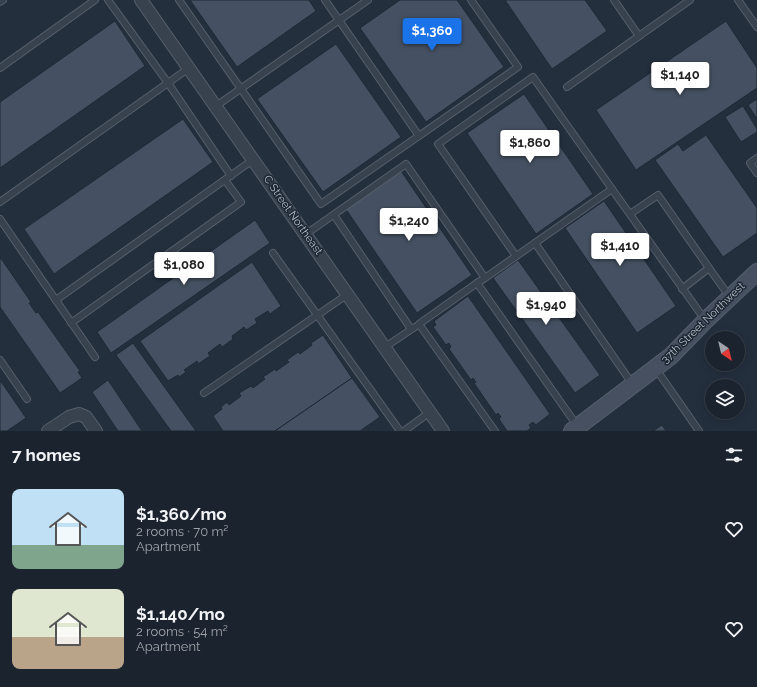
<!DOCTYPE html>
<html lang="en">
<head>
<meta charset="utf-8">
<style>
	:root { --surface:#1b232e; --page:#282f3a; --text:#f1f3f6; --muted:#a0a4aa; --line:#39404a; --accent:#1a73e8 }
	body { margin:0; font-family:Raleway,sans-serif; background:var(--page); color:var(--text); height:100vh; display:flex; flex-direction:column; font-size:15px; white-space:nowrap }
	* { box-sizing:border-box; margin:0 }
	p { font-size:13px; color:var(--muted) }
	.icon { flex:none; width:22px; height:22px; fill:none; stroke:currentColor; stroke-width:2; stroke-linecap:round; stroke-linejoin:round }
	.map { position:relative; height:431px; overflow:hidden }
	.details { display:flex; flex-direction:column; background:var(--surface); flex:1 }
	.details>* { flex:none }
	.needle { width:26px; rotate:145deg }
	.fabs { position:absolute; left:705px; top:331px; display:grid; gap:8px }
	.fabs a { display:grid; place-items:center; width:40px; height:40px; border-radius:50%; background:var(--surface); box-shadow:0 2px 10px #0003,0 0 0 1px var(--line); font-size:20px }
	.price { position:absolute; translate:-50% -34px; padding:0 9px; border-radius:4px; background:#fff; color:#222; font-size:13px; line-height:26px; filter:drop-shadow(0 1px 2px #0008) }
	.price::after { content:''; position:absolute; left:50%; top:24px; width:12px; height:9px; margin-left:-6px; background:inherit; clip-path:polygon(0 0,100% 0,50% 100%) }
	.price.active { background:var(--accent); color:#fff }
	ul { padding:0; list-style:none }
	li { display:flex; align-items:center; gap:12px; height:100px; padding:0 12px }
	li span { display:grid; place-items:center; flex:none; width:112px; height:80px; border-radius:8px; color:#555 }
	li>.icon { margin-inline-start:auto }
	span .icon { width:48px; height:48px; fill:#fffc; stroke-width:1 }
	li b { font-size:17px }
	h2 { display:flex; justify-content:space-between; align-items:center; height:48px; padding:0 12px; font-size:17px }
	.map>svg:first-child { display:block }
	.building { fill:#455162; stroke:#1f2835 }
	.lines { fill:none; stroke-linecap:round; stroke-linejoin:round }
	.lane-casing { stroke:#565f6c; stroke-width:8 }
	.street-casing { stroke:#565f6c; stroke-width:14 }
	.secondary-casing { stroke:#565f6c; stroke-width:18 }
	.lane { stroke:#38414e; stroke-width:6 }
	.street { stroke:#38414e; stroke-width:12 }
	.secondary { stroke:#465061; stroke-width:16 }
	.labels { text-anchor:middle; dominant-baseline:central; stroke-width:3; stroke-linejoin:round; paint-order:stroke }
	.street-label { font-size:11px; fill:#b4bcc9; stroke:#1d2633 }
</style>
</head>
<body>
<div class="map">
<svg width="757" height="431" viewBox="0 0 757 431">
	<rect width="100%" height="100%" fill="#242f3e"/>
	<g class="building">
		<polygon points="190,0 309,0 316,11 237,67"/>
		<polygon points="400,0 457,0 504,67 426,122 360,28"/>
		<polygon points="505,0 585,0 607,31 552,69"/>
		<polygon points="115,21 145,66 0,168 0,102"/>
		<polygon points="726,21 757,68 757,88 636,170 596,110"/>
		<polygon points="336,44 401,137 323,192 257,99"/>
		<polygon points="524,94 593,194 536,234 467,133"/>
		<polygon points="757,99 757,119 748,105"/>
		<polygon points="743,106 757,129 757,132 741,142 725,117"/>
		<polygon points="183,119 213,162 54,274 24,229"/>
		<polygon points="706,135 757,208 757,233 723,257 655,160 678,144 683,151"/>
		<polygon points="401,171 472,275 417,313 345,208"/>
		<polygon points="604,201 676,306 637,333 565,228"/>
		<polygon points="255,220 270,243 111,353 97,332"/>
		<polygon points="0,257 31,302 29,303 36,313 38,312 80,371 78,372 82,378 60,393 0,307"/>
		<polygon points="518,260 600,375 575,393 493,278"/>
		<polygon points="252,262 281,306 270,314 268,311 255,319 257,323 246,330 244,327 232,336 233,339 222,347 220,344 208,353 210,356 198,364 197,361 184,370 186,372 179,377 178,375 168,381 140,341"/>
		<polygon points="468,296 550,414 536,425 533,422 529,425 531,428 527,431 507,431 499,419 501,417 498,413 496,415 474,383 476,382 473,378 471,380 449,349 451,347 449,343 446,345 433,327 436,325 434,321"/>
		<polygon points="323,335 352,378 275,431 223,431 213,416 222,409 221,407 227,402 229,405 241,396 239,393 251,386 253,388 265,379 263,377 275,369 276,371 289,362 287,360 298,352 300,354 312,345 311,343"/>
		<polygon points="133,343 196,431 171,431 116,355"/>
		<polygon points="352,378 380,417 360,431 275,431"/>
		<polygon points="0,380 26,418 7,431 0,431"/>
		<polygon points="108,380 142,431 118,431 92,392"/>
		<polygon points="662,425 666,431 653,431"/>
	</g>
	<g class="lines">
		<defs>
			<g id="lane">
				<polyline points="108,0 168,83 231,176"/>
				<polyline points="179,0 321,204 518,67 471,0"/>
				<polyline points="325,0 419,136"/>
				<polyline points="614,0 639,36"/>
				<polyline points="738,0 757,27"/>
				<polyline points="0,2 3,0"/>
				<polyline points="0,68 95,0"/>
				<polyline points="567,87 690,0"/>
				<polyline points="216,106 368,0"/>
				<polyline points="757,158 750,163 757,173"/>
				<polyline points="612,189 705,320"/>
				<polyline points="0,202 189,68"/>
				<polyline points="630,214 658,195 709,268 682,289"/>
				<polyline points="334,215 411,329"/>
				<polyline points="0,219 95,357"/>
				<polyline points="306,234 406,164 485,278 477,283"/>
				<polyline points="273,253 400,431"/>
				<polyline points="516,256 438,144 533,77 612,189 535,243"/>
				<polyline points="709,268 729,296"/>
				<polyline points="485,278 535,243 633,385"/>
				<polyline points="56,300 254,159"/>
				<polyline points="71,323 241,202 225,180"/>
				<polyline points="385,347 415,327"/>
				<polyline points="0,360 27,399"/>
				<polyline points="656,369 699,431"/>
				<polyline points="204,393 348,294"/>
				<polyline points="404,431 430,412"/>
				<polyline points="495,431 419,324 477,283 578,427"/>
			</g>
			<g id="street">
				<polyline points="141,0 443,431"/>
				<polyline points="48,431 69,417 79,414 86,417 96,431"/>
			</g>
			<polyline id="secondary" points="572,431 671,356 705,321 757,272"/>
		</defs>
		<use href="#lane" class="lane-casing"/>
		<use href="#street" class="street-casing"/>
		<use href="#secondary" class="secondary-casing"/>
		<use href="#lane" class="lane"/>
		<use href="#street" class="street"/>
		<use href="#secondary" class="secondary"/>
	</g>
	<g class="labels">
		<g class="street-label">
			<text transform="translate(293 215) rotate(55)">C Street Northeast</text>
			<text transform="translate(703 323) rotate(-44)">37th Street Northwest</text>
		</g>
	</g>
</svg>
<div class="fabs">
<a><svg class="needle" viewBox="-14 -14 28 28"><path d="M0-13l5 13h-10z" fill="#e53935"/><path d="M0 13l5-13h-10z" fill="#a0a4aa"/></svg></a>
<a><svg class="icon" aria-label="layers" viewBox="0 0 24 24"><path d="M12 4l9 5-9 5-9-5zM3 14l9 5 9-5"/></svg></a>
</div>
<b class="price active" style="left:432px;top:52px">$1,360</b>
<b class="price" style="left:680px;top:96px">$1,140</b>
<b class="price" style="left:530px;top:164px">$1,860</b>
<b class="price" style="left:409px;top:242px">$1,240</b>
<b class="price" style="left:620px;top:267px">$1,410</b>
<b class="price" style="left:184px;top:286px">$1,080</b>
<b class="price" style="left:546px;top:326px">$1,940</b>
</div>
<section class="details">
<h2>7 homes<svg class="icon" aria-label="filters" viewBox="0 0 24 24"><path d="M4 7h16M4 17h16"/><circle cx="9" cy="7" r="2"/><circle cx="15" cy="17" r="2"/></svg></h2>
<ul>
<li><span style="background:linear-gradient(#bfe0f5 70%,#7fa58c 0)"><svg class="icon" aria-label="home" viewBox="0 0 24 24"><path d="M3 11l9-7 9 7M6 9v11h12V9"/></svg></span><div><b>$1,360/mo</b><p>2 rooms · 70 m²</p><p>Apartment</p></div><svg class="icon" aria-label="heart" viewBox="0 0 24 24"><path d="M12 20l-8-8c-3-5 5-10 8-4 3-6 11-1 8 4z"/></svg></li>
<li><span style="background:linear-gradient(#dfe7d0 60%,#b9a48a 0)"><svg class="icon" aria-label="home" viewBox="0 0 24 24"><path d="M3 11l9-7 9 7M6 9v11h12V9"/></svg></span><div><b>$1,140/mo</b><p>2 rooms · 54 m²</p><p>Apartment</p></div><svg class="icon" aria-label="heart" viewBox="0 0 24 24"><path d="M12 20l-8-8c-3-5 5-10 8-4 3-6 11-1 8 4z"/></svg></li>
</ul>
</section>
</body>
</html>
